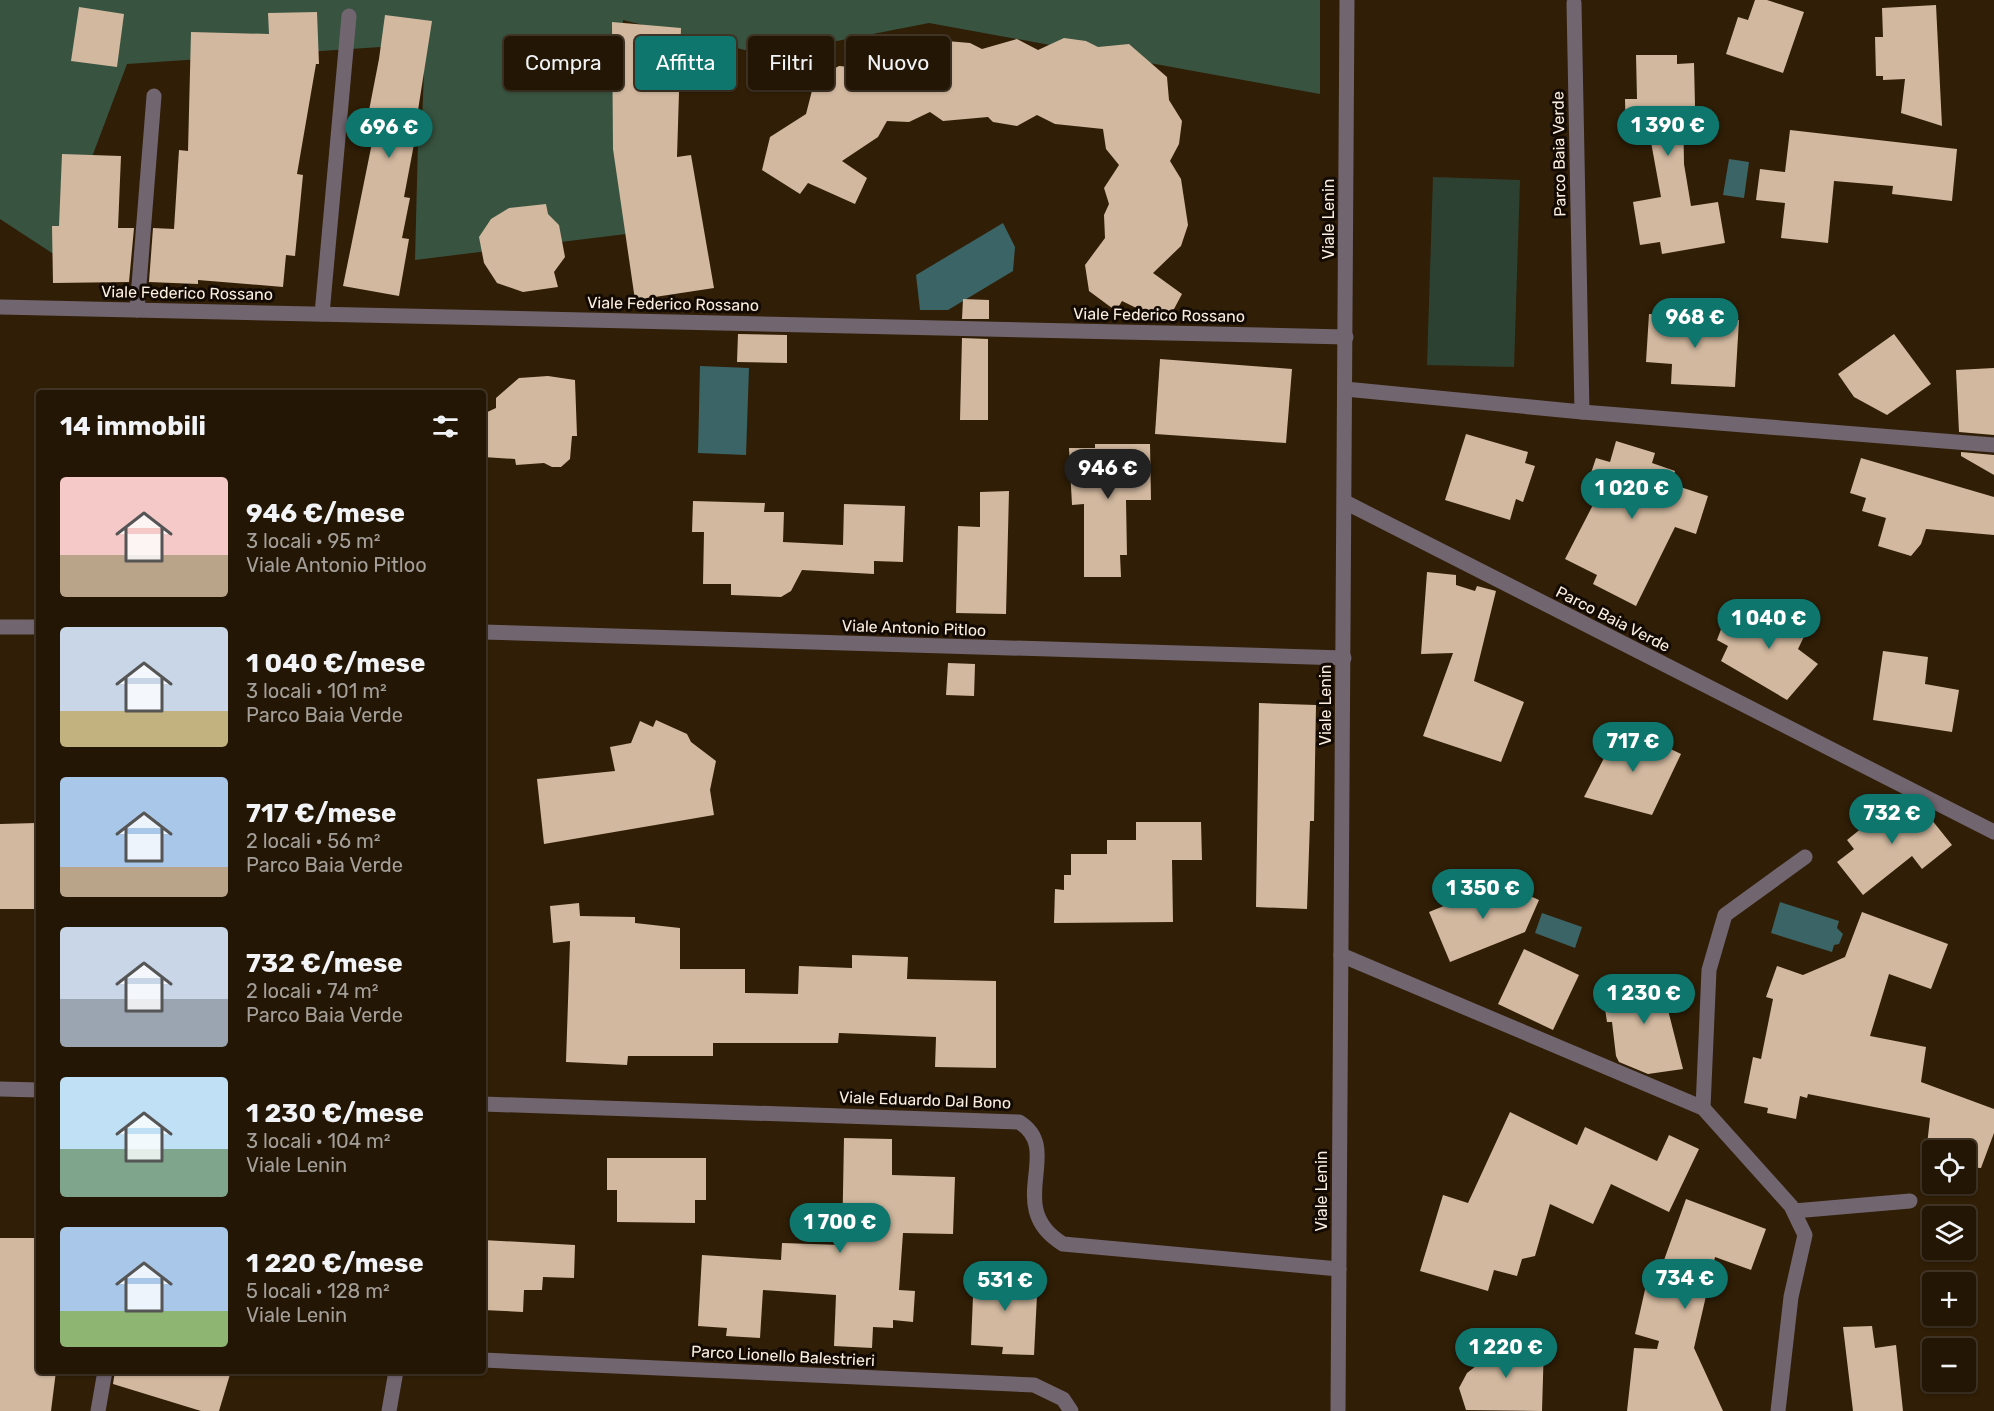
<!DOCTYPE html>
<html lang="it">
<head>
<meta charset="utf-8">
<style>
	:root { --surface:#241604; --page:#302313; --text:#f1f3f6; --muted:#a39f9a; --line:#413526; --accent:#0f766e }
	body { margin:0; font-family:Rubik,sans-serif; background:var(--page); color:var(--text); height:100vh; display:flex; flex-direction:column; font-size:22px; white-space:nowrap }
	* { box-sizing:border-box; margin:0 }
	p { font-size:20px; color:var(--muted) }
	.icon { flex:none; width:33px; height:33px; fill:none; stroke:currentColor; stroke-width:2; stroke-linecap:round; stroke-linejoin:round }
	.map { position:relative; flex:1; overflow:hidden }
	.drawer { position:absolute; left:36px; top:390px; width:450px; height:984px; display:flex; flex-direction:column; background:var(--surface); border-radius:6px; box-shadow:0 2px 4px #0004,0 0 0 2px var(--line) }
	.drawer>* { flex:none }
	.hud { position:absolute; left:504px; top:36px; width:570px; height:54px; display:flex; gap:12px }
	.controls { position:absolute; left:1922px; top:1140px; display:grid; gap:12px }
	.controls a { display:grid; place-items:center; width:54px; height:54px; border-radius:6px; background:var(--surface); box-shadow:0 2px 4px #0004,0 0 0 2px var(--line); font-size:30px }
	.price { position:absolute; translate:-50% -51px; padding:0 14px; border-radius:21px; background:var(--accent); color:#fff; font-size:20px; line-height:39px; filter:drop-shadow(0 2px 3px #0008) }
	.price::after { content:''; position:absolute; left:50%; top:36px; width:18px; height:14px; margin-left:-9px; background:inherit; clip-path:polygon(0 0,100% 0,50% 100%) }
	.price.current { background:#222; color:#fff }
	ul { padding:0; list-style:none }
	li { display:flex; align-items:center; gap:18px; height:150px; padding:0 24px }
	li span { display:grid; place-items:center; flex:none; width:168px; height:120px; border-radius:6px; color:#555 }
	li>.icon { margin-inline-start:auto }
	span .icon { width:72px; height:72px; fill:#fffc; stroke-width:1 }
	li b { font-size:26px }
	h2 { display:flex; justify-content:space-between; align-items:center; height:72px; padding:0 24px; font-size:26px }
	.tag { padding:0 21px; border-radius:6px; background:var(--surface); box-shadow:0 2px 4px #0004,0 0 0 2px var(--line); font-size:21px; line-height:54px }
	.tag.current { background:var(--accent); color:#fff }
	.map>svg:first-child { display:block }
	.green { fill:#2d4132 }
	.forest { fill:#38533f }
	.water { fill:#3a6465 }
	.building { fill:#d2b89f }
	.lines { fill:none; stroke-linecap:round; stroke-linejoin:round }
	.street { stroke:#71656f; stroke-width:15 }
	.labels { text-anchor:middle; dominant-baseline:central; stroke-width:6; stroke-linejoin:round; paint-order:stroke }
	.street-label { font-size:16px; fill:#fbeee0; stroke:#120a03 }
</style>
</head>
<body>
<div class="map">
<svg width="1994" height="1411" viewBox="0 0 1994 1411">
	<rect width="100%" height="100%" fill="#301e06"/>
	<polygon class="green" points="1433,177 1520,180 1514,367 1427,365"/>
	<polygon class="forest" points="0,0 1320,0 1320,94 929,23 765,55 623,20 626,234 415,260 418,142 422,123 425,44 127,64 55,255 0,219"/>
	<g class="water">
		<polygon points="1729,159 1749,162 1744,198 1723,195"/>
		<polygon points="1003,223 1015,247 1013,271 948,310 920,310 916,275"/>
		<polygon points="700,366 749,368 746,455 698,453"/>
		<polygon points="1780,902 1839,921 1837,928 1843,934 1839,944 1834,945 1832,952 1771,933"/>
		<polygon points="1542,913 1582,927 1575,948 1535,933"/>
	</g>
	<g class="building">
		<polygon points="1755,0 1767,0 1804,12 1783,73 1726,54 1738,17 1748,20"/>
		<polygon points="1936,5 1942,126 1901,113 1905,79 1883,80 1883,76 1876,76 1875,37 1883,37 1882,8"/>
		<polygon points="79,7 124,14 117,67 71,61"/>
		<polygon points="317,12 319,64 316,64 297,174 303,175 295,256 286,255 283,287 198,280 198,284 149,282 153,228 174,229 179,150 188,151 191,32 269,34 268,13"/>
		<polygon points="385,15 432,21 416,123 418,123 404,197 410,198 402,238 409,239 399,296 343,286 374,133 365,131 379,59"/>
		<polygon points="612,22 681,28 677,157 691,155 714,288 635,300 613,149"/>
		<polygon points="913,38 929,50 947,41 970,43 982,49 1017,39 1038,50 1064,38 1086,41 1098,47 1129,44 1167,77 1169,100 1182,121 1179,144 1170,161 1181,179 1188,225 1181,246 1153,273 1182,294 1174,309 1161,320 1122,301 1116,311 1089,291 1085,265 1105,238 1104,215 1109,204 1104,188 1119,165 1106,149 1103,129 1055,124 1037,115 1017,126 993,122 988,117 943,121 930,112 909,122 887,121 878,137 842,161 867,178 855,204 808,183 800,194 762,170 770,137 806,114 815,79 839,66 862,68 885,43"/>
		<polygon points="1636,55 1677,55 1677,64 1694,63 1695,106 1683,106 1684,164 1691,206 1718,202 1725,243 1662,254 1660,242 1640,245 1633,202 1661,197 1651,142 1626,142 1625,99 1637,99"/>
		<polygon points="1790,130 1957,149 1952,201 1892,194 1893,186 1834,181 1828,243 1781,238 1785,203 1756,200 1760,169 1785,172"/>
		<polygon points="62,154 121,156 118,228 134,228 129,282 53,283 52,226 59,226"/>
		<polygon points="546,204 548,214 559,225 565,257 554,272 558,287 523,292 497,283 484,263 479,237 491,219 509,208"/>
		<polygon points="963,299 989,300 989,319 962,319"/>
		<polygon points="1649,314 1739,320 1735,387 1671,384 1672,364 1646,362"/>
		<polygon points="738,334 787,335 787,363 737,362"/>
		<polygon points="1894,334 1931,384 1887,415 1854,397 1838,374"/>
		<polygon points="962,338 988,339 988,420 960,420"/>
		<polygon points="1160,359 1292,369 1286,443 1155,434"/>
		<polygon points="1994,368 1994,435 1959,432 1956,370"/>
		<polygon points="548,376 575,380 577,436 572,436 570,459 561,467 552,467 544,463 516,465 515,459 483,457 483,414 496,408 496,398 519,378"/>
		<polygon points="1466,434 1528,452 1525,463 1535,466 1523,502 1516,499 1510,520 1445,500"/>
		<polygon points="1616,441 1655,453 1652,463 1675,471 1671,484 1708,496 1696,534 1675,527 1636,606 1593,584 1597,575 1565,559 1595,501 1583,497 1596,458 1610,462"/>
		<polygon points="1095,444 1150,444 1151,500 1126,500 1127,555 1120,555 1121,577 1084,577 1084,504 1072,505 1069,448 1095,448"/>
		<polygon points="1961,452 1994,455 1994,475 1961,456"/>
		<polygon points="1861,458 1994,497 1994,535 1926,529 1921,544 1911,556 1878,546 1886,518 1862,511 1866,498 1850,493"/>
		<polygon points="1009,491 1006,614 956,613 958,526 980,527 980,492"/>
		<polygon points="693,501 765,503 764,512 784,512 783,542 843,545 844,504 905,506 903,562 874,561 874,574 802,570 791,591 781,597 731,595 731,584 703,584 704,532 692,532"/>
		<polygon points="1427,572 1456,575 1456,585 1475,591 1477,586 1496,591 1474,681 1524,702 1501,762 1423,736 1453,653 1421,654"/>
		<polygon points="1784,604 1812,620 1798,649 1818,664 1787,700 1721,661 1728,646 1717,640 1726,616 1741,622 1746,610 1775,622"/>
		<polygon points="1883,651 1928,657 1925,684 1959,690 1952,732 1873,720"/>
		<polygon points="948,663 975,664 974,696 946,695"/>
		<polygon points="1259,703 1316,705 1314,821 1310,821 1307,909 1256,907"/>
		<polygon points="656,720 687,734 691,742 716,761 710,790 714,815 544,844 537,779 615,771 610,747 631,743 640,721 653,727"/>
		<polygon points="1621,725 1681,754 1652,815 1584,797"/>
		<polygon points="1899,798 1914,817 1923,809 1952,845 1922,869 1912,856 1863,895 1837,862 1854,849 1847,840"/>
		<polygon points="1136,822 1201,822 1202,860 1172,860 1173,922 1054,923 1055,889 1064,890 1064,875 1071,875 1071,854 1107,854 1107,840 1136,840"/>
		<polygon points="36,823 37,835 39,835 39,909 0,909 0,824"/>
		<polygon points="1501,883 1539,900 1525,932 1450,962 1429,912"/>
		<polygon points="579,903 580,916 635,917 635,923 680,928 680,969 745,969 745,993 798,994 799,966 852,968 852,955 908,957 907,979 996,981 996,1068 935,1067 936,1037 839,1033 838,1043 713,1043 713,1056 628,1056 627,1065 566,1062 570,941 553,943 550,906"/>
		<polygon points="1862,912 1948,944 1931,989 1889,974 1870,1036 1926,1047 1921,1082 1994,1109 1994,1133 1981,1168 1965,1167 1965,1150 1932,1150 1932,1164 1925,1163 1930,1118 1808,1094 1807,1098 1800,1096 1796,1119 1767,1113 1768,1108 1744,1103 1753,1057 1761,1059 1773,999 1766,997 1777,966 1803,975 1845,957"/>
		<polygon points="1524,949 1579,975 1553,1030 1498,1004"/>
		<polygon points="1672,978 1679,1008 1668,1010 1683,1069 1648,1074 1619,1062 1616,1056 1612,1022 1607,1022 1602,989"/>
		<polygon points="1510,1112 1577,1145 1585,1127 1657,1161 1669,1135 1699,1149 1669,1212 1611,1184 1593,1224 1550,1204 1535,1256 1522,1259 1517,1276 1494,1270 1488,1291 1420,1271 1443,1195 1468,1203"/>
		<polygon points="844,1138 892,1139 892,1175 955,1177 953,1234 903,1233 899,1290 915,1291 913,1322 893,1320 893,1328 873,1327 872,1348 834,1346 836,1295 763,1290 760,1338 726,1336 727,1328 698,1326 702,1255 781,1260 782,1243 842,1245"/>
		<polygon points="607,1158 706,1158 706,1200 695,1200 695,1223 617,1222 617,1190 607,1190"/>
		<polygon points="1686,1199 1766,1229 1751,1270 1715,1257 1694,1348 1723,1411 1627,1411 1634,1348 1657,1349 1659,1341 1635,1334 1649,1272 1659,1274"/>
		<polygon points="0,1238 39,1238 39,1371 56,1371 51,1411 0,1411"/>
		<polygon points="483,1240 575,1245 574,1278 543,1277 542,1290 524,1290 523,1312 483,1310"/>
		<polygon points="974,1272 1038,1275 1034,1355 1002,1354 1003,1347 971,1345"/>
		<polygon points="1872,1326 1875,1348 1896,1345 1903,1411 1853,1411 1843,1327"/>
		<polygon points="1490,1342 1544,1344 1542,1411 1466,1410 1459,1388 1467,1373 1489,1356"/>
		<polygon points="115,1371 231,1371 219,1411 201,1411 113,1384"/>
	</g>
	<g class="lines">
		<g class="street">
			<polyline points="1574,3 1582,412"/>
			<polyline points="0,307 1346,337"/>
			<polyline points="137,310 154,96"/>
			<polyline points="322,314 349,16"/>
			<polyline points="1345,389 1582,412 1994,445"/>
			<polyline points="1345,502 1994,832"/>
			<polyline points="0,627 39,627"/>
			<polyline points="483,632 1344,658"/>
			<polyline points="1341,955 1703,1108 1791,1206 1805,1235 1791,1297 1778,1411"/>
			<polyline points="0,1089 39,1090"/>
			<path d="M483,1104L1019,1122C1065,1150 1002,1207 1063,1244L1339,1269"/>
			<polyline points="1703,1108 1709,970 1725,915 1805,857"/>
			<polyline points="1794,1211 1910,1201"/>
			<polyline points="483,1360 1034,1385 1063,1399 1071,1411"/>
			<polyline points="98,1411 105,1371"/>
			<polyline points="389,1411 396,1371"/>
			<polyline points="1338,1411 1347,0"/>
		</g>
	</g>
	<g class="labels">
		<g class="street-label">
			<text transform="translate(1559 154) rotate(-91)">Parco Baia Verde</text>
			<text transform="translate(1328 219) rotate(-90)">Viale Lenin</text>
			<text transform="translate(187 293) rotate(1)">Viale Federico Rossano</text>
			<text transform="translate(673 304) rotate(1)">Viale Federico Rossano</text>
			<text transform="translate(1159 315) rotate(1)">Viale Federico Rossano</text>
			<text transform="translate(1613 619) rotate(27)">Parco Baia Verde</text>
			<text transform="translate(914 628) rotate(2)">Viale Antonio Pitloo</text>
			<text transform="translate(1325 705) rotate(-90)">Viale Lenin</text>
			<text transform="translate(925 1100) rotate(2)">Viale Eduardo Dal Bono</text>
			<text transform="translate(1321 1191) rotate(-90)">Viale Lenin</text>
			<text transform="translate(783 1356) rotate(3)">Parco Lionello Balestrieri</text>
		</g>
	</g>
</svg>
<div class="controls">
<a><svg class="icon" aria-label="locate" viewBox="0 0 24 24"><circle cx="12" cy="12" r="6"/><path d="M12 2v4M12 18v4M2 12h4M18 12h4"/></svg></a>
<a><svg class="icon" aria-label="layers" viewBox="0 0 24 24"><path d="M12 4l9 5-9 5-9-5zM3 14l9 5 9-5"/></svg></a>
<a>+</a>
<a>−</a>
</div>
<b class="price" style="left:1668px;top:157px">1 390 €</b>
<b class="price" style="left:389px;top:159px">696 €</b>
<b class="price" style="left:1695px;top:349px">968 €</b>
<b class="price current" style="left:1108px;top:500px">946 €</b>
<b class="price" style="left:1632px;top:520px">1 020 €</b>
<b class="price" style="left:1769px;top:650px">1 040 €</b>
<b class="price" style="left:1633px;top:773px">717 €</b>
<b class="price" style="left:1892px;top:845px">732 €</b>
<b class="price" style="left:1483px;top:920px">1 350 €</b>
<b class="price" style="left:1644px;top:1025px">1 230 €</b>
<b class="price" style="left:840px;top:1254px">1 700 €</b>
<b class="price" style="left:1685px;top:1310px">734 €</b>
<b class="price" style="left:1005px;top:1312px">531 €</b>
<b class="price" style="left:1506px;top:1379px">1 220 €</b>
<div class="hud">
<a class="tag">Compra</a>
<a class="tag current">Affitta</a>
<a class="tag">Filtri</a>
<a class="tag">Nuovo</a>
</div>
<section class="drawer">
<h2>14 immobili<svg class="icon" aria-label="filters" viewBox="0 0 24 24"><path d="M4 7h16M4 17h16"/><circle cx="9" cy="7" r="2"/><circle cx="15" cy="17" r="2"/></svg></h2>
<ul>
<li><span style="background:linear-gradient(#f6c9c9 65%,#b9a48a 0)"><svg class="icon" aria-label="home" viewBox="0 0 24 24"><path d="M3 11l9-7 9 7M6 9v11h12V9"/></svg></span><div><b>946 €/mese</b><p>3 locali · 95 m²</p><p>Viale Antonio Pitloo</p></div></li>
<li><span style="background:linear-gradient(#c9d6e8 70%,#c2b280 0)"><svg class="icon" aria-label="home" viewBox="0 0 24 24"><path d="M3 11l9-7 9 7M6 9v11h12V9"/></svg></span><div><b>1 040 €/mese</b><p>3 locali · 101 m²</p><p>Parco Baia Verde</p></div></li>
<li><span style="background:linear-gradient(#a9c7e8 75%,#b9a48a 0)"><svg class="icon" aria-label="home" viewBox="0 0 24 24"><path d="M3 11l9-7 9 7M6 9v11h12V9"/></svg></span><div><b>717 €/mese</b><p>2 locali · 56 m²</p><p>Parco Baia Verde</p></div></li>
<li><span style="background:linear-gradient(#c9d6e8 60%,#9aa5b1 0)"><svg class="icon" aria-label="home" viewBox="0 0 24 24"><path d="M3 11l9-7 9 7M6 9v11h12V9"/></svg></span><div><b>732 €/mese</b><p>2 locali · 74 m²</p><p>Parco Baia Verde</p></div></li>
<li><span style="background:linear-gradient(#bfe0f5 60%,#7fa58c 0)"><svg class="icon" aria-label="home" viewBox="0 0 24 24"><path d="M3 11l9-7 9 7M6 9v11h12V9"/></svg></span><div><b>1 230 €/mese</b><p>3 locali · 104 m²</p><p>Viale Lenin</p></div></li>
<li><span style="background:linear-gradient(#a9c7e8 70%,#8fb573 0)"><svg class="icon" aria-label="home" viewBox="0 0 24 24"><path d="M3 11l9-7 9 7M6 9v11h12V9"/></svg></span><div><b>1 220 €/mese</b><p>5 locali · 128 m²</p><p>Viale Lenin</p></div></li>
</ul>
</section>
</div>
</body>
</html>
